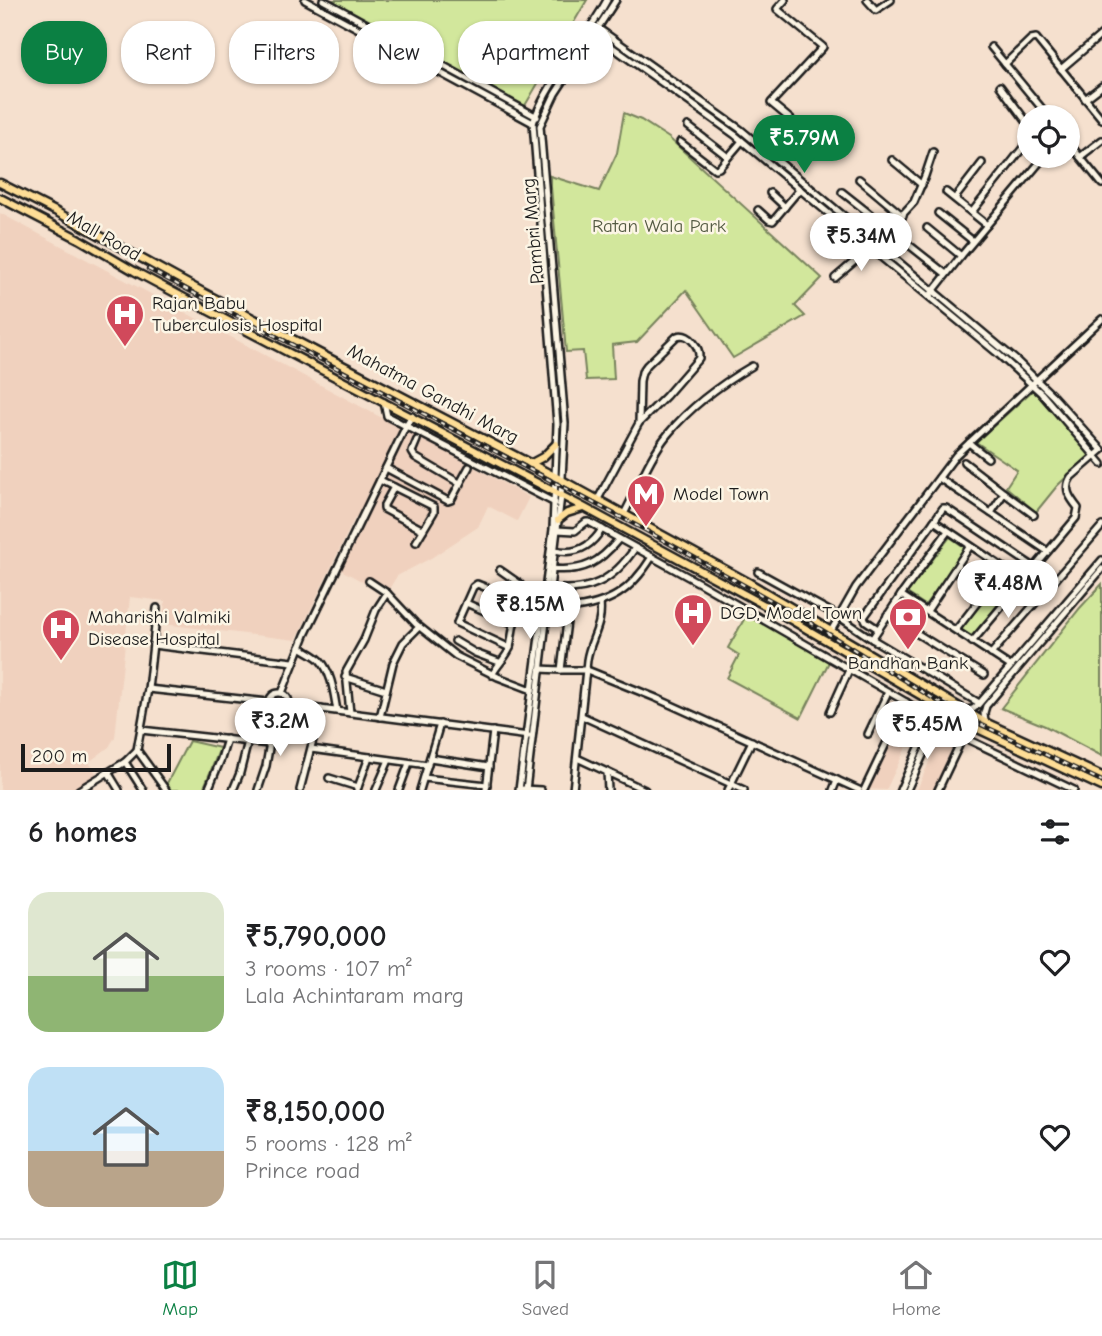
<!DOCTYPE html>
<html lang="en">
<head>
<meta charset="utf-8">
<style>
	:root { --surface:#fff; --page:#f2f2f2; --text:#202124; --muted:#757577; --line:#e0e0e0; --accent:#0b8043 }
	body { margin:0; font-family:"Comic Neue",sans-serif; background:var(--page); color:var(--text); height:100vh; display:flex; flex-direction:column; font-size:26px; white-space:nowrap }
	* { box-sizing:border-box; margin:0 }
	p { font-size:23px; color:var(--muted) }
	.icon { flex:none; width:38px; height:38px; fill:none; stroke:currentColor; stroke-width:2; stroke-linecap:round; stroke-linejoin:round }
	.map { position:relative; height:790px; overflow:hidden }
	.drawer { display:flex; flex-direction:column; background:var(--surface); flex:1 }
	.drawer>* { flex:none }
	.top-card { position:absolute; left:21px; top:21px; width:700px; height:63px; display:flex; gap:14px }
	.buttons { position:absolute; left:1017px; top:105px; display:grid; gap:14px }
	.buttons a { display:grid; place-items:center; width:63px; height:63px; border-radius:50%; background:var(--surface); box-shadow:0 2px 5px #0004; font-size:35px }
	.scale { position:absolute; left:21px; bottom:18px; width:150px; box-sizing:border-box; padding-left:7px; border:4px solid #1c1c1c; border-top:0; font-size:19px; line-height:24px; white-space:nowrap; color:#1c1c1c; -webkit-text-stroke:5px #fcf5e5; paint-order:stroke }
	.price { position:absolute; translate:-50% -60px; padding:0 16px; border-radius:24px; background:#fff; color:#222; font-size:23px; line-height:46px; filter:drop-shadow(0 2px 4px #0008) }
	.price::after { content:''; position:absolute; left:50%; top:42px; width:21px; height:16px; margin-left:-10px; background:inherit; clip-path:polygon(0 0,100% 0,50% 100%) }
	.price.on { background:var(--accent); color:#fff }
	ul { padding:0; list-style:none }
	li { display:flex; align-items:center; gap:21px; height:175px; padding:0 28px }
	li span { display:grid; place-items:center; flex:none; width:196px; height:140px; border-radius:21px; color:#555 }
	li>.icon { margin-inline-start:auto }
	span .icon { width:84px; height:84px; fill:#fffc; stroke-width:1 }
	li b { font-size:30px }
	h2 { display:flex; justify-content:space-between; align-items:center; height:84px; padding:0 28px; font-size:30px }
	.pill { padding:0 24px; border-radius:28px; background:var(--surface); box-shadow:0 2px 5px #0004; font-size:24px; line-height:63px }
	.pill.on { background:var(--accent); color:#fff }
	.tabs { display:flex; justify-content:space-around; align-items:center; height:98px; border-top:2px solid var(--line); background:var(--surface); font-size:19px; color:var(--muted) }
	.tabs a { display:grid; justify-items:center; gap:4px }
	.tabs .on { color:var(--accent) }
	.map>svg:first-child { display:block }
	.built { fill:#f0d1be }
	.green { fill:#d2e79c; stroke:#77825c; stroke-width:2 }
	.lines { fill:none; stroke-linecap:round; stroke-linejoin:round }
	.minor-casing { stroke:#1c1c1c; stroke-width:10 }
	.major-casing { stroke:#1c1c1c; stroke-width:11 }
	.minor { stroke:#fcf5e5; stroke-width:5 }
	.major { stroke:#fedd96; stroke-width:6 }
	.rail-casing { stroke:#1c1c1c; stroke-width:4.5 }
	.rail { stroke:#fcf5e5; stroke-width:2; stroke-dasharray:5; stroke-linecap:butt }
	.labels { text-anchor:middle; dominant-baseline:central; stroke-width:5; stroke-linejoin:round; paint-order:stroke }
	.park-label { font-size:19px; fill:#535942; stroke:#fcf5e5 }
	.street-label { font-size:19px; fill:#1c1c1c; stroke:#fcf5e5 }
	.poi-label { font-size:19px; fill:#1c1c1c; stroke:#fcf5e5; text-anchor:start }
</style>
</head>
<body>
<div class="map">
<svg width="1102" height="790" viewBox="0 0 1102 790">
	<rect width="100%" height="100%" fill="#f5e0ce"/>
	<filter id="ink" filterUnits="userSpaceOnUse"><feTurbulence type="fractalNoise" baseFrequency=".0143" numOctaves="2"/><feDisplacementMap in="SourceGraphic" scale="14" xChannelSelector="R" yChannelSelector="G"/><feConvolveMatrix kernelMatrix="1 2 1 2 8 2 1 2 1" color-interpolation-filters="sRGB"/></filter>
	<g filter="url(#ink)">
		<g class="built">
			<polygon points="0,213 529,497 517,521 488,506 478,527 431,558 397,576 386,594 337,568 361,519 355,517 296,640 163,624 165,601 130,597 115,737 109,747 89,762 100,780 83,790 0,790"/>
			<polygon points="907,704 922,714 886,790 866,789"/>
			<polygon points="942,732 956,739 933,790 917,790"/>
		</g>
		<g class="green">
			<polygon points="324,0 587,0 523,109"/>
			<polygon points="624,113 641,120 669,138 822,278 795,306 805,316 733,358 686,290 637,342 612,345 614,379 586,380 583,351 566,352 550,176 599,191 617,153"/>
			<polygon points="1033,390 1091,454 1057,486 1036,512 1006,487 1017,470 976,442"/>
			<polygon points="950,537 967,549 925,605 907,593"/>
			<polygon points="999,571 1018,582 971,637 957,627"/>
			<polygon points="1102,584 1102,756 1045,726 1001,708 1080,608"/>
			<polygon points="747,614 829,662 801,718 727,678 739,655 728,648"/>
			<polygon points="189,741 220,748 203,790 171,790 166,785"/>
		</g>
		<g class="lines">
			<defs>
				<g id="minor">
					<polyline points="305,0 533,123"/>
					<polyline points="323,0 537,117"/>
					<polyline points="785,0 777,9 823,47 771,103 801,128"/>
					<polyline points="867,0 876,10 891,0"/>
					<polyline points="598,28 740,129 1017,361 1053,396 1102,450"/>
					<polyline points="594,34 735,135 870,248 996,352 1041,393 1102,464"/>
					<polyline points="991,47 1049,117"/>
					<polyline points="1005,64 1031,39 1036,38 1102,119"/>
					<polyline points="1061,69 1102,34"/>
					<polyline points="1000,86 1029,125"/>
					<polyline points="1085,99 1102,86"/>
					<polyline points="688,126 728,157"/>
					<polyline points="680,142 715,169 719,168 742,141"/>
					<polyline points="1068,142 1102,184"/>
					<polyline points="1080,157 1102,140"/>
					<polyline points="892,160 922,185"/>
					<polyline points="859,179 903,216"/>
					<polyline points="842,192 946,274"/>
					<polyline points="946,192 987,225"/>
					<polyline points="770,193 785,207"/>
					<polyline points="955,198 982,163"/>
					<polyline points="758,210 769,220 773,221 800,189"/>
					<polyline points="972,212 1029,140"/>
					<polyline points="938,213 973,241"/>
					<polyline points="927,228 961,256"/>
					<polyline points="835,278 876,243 914,202 925,176 933,152"/>
					<polyline points="931,294 961,256 1045,156"/>
					<polyline points="412,416 406,426 555,503"/>
					<polyline points="417,440 412,452 415,457 461,484"/>
					<polyline points="969,443 988,458"/>
					<polyline points="964,462 1004,493 991,513"/>
					<polyline points="386,468 448,501 451,500 469,467"/>
					<polyline points="939,478 1047,551"/>
					<polyline points="380,480 434,507 434,512 416,542"/>
					<polyline points="394,487 384,505 384,509 423,530"/>
					<polyline points="1004,493 1034,515"/>
					<path d="M598,499L639,423L640,381L642,372L647,365L677,336C689,332 700,347 699,358L666,396L639,423"/>
					<path d="M624,514C638,488 649,457 668,434C691,406 721,384 752,366"/>
					<polyline points="934,521 943,508 946,508 1034,567"/>
					<polyline points="557,530 575,531 586,522 589,522 701,584 906,702 933,720"/>
					<path d="M555,550C576,555 591,547 602,529"/>
					<path d="M552,569C584,572 599,563 619,539"/>
					<polyline points="500,570 520,584 510,648 457,623 473,587 477,584 512,598 543,603"/>
					<polyline points="758,572 838,616 872,639 979,703"/>
					<polyline points="369,581 387,593 416,624 456,656 498,677 532,690"/>
					<path d="M550,588C589,593 613,581 635,548"/>
					<polyline points="901,595 948,531"/>
					<polyline points="466,603 514,624"/>
					<path d="M569,609C610,604 630,592 652,557"/>
					<polyline points="927,611 970,546"/>
					<polyline points="887,615 984,675"/>
					<polyline points="878,629 866,621 864,617 934,521 1023,581"/>
					<polyline points="956,630 1004,568"/>
					<polyline points="831,631 856,587 956,455 1102,319"/>
					<polyline points="872,639 901,595 1010,666"/>
					<polyline points="455,641 475,653 499,662"/>
					<path d="M972,642L1076,518L1078,508C1070,498 1063,489 1071,477L1102,450"/>
					<polyline points="153,645 293,662"/>
					<path d="M300,647C306,651 315,655 320,660C332,673 334,694 337,711"/>
					<polyline points="991,654 1102,526"/>
					<polyline points="540,669 561,670 587,670 656,698 859,790"/>
					<polyline points="561,670 571,589"/>
					<path d="M492,675C498,664 505,659 510,648"/>
					<polyline points="345,677 386,690"/>
					<polyline points="148,689 268,702"/>
					<circle cx="279" cy="703" r="10"/>
					<polyline points="282,693 305,635 406,426 387,416 384,402"/>
					<polyline points="289,705 529,736"/>
					<polyline points="966,710 973,709 978,705 1102,560"/>
					<polyline points="830,712 849,670"/>
					<polyline points="350,713 346,672 364,640 376,610 387,593"/>
					<polyline points="582,716 731,784 752,741"/>
					<polyline points="380,717 393,663 403,643 419,627"/>
					<polyline points="938,722 963,737 1074,790"/>
					<polyline points="985,722 984,713 986,706 1102,569"/>
					<polyline points="141,730 269,744"/>
					<polyline points="868,734 888,692"/>
					<polyline points="311,749 428,765"/>
					<polyline points="137,750 166,790"/>
					<polyline points="430,758 489,767"/>
					<polyline points="577,758 607,772 608,790"/>
					<polyline points="125,762 143,790"/>
					<polyline points="108,772 119,790"/>
					<polyline points="607,772 645,790"/>
					<polyline points="329,778 358,787"/>
					<polyline points="424,778 487,785"/>
					<polyline points="523,789 541,790"/>
					<polyline points="79,790 125,762 137,750 148,689 157,608"/>
					<polyline points="208,790 221,759 227,739"/>
					<polyline points="233,790 240,773 248,741"/>
					<polyline points="258,790 266,766 275,713"/>
					<polyline points="300,790 321,709"/>
					<polyline points="357,790 369,757"/>
					<polyline points="376,790 389,760"/>
					<polyline points="399,790 409,763"/>
					<polyline points="420,790 440,724"/>
					<polyline points="486,790 493,731"/>
					<path d="M519,790L553,529L557,424L533,123C548,79 585,41 607,0"/>
					<polyline points="526,790 561,496 565,423 540,126 555,94 616,0"/>
					<path d="M573,790L587,660C590,639 603,626 600,603"/>
					<polyline points="728,790 731,784 744,790"/>
					<polyline points="833,790 837,780"/>
					<polyline points="864,790 906,702"/>
					<polyline points="900,790 931,721 935,718"/>
					<polyline points="907,790 937,725 938,717 947,700"/>
					<polyline points="938,790 963,737"/>
				</g>
				<g id="major">
					<polyline points="0,183 55,211 201,291 562,480 750,583 985,722 1102,776"/>
					<polyline points="0,198 79,239 134,271 192,302 585,508 779,613 980,730 1102,787"/>
					<polyline points="530,464 543,457 556,444"/>
					<polyline points="558,520 567,513 583,508"/>
				</g>
			</defs>
			<use href="#minor" class="minor-casing"/>
			<use href="#major" class="major-casing"/>
			<use href="#minor" class="minor"/>
			<use href="#major" class="major"/>
			<defs>
				<polyline id="rail" points="148,269 645,530 801,617 939,702 982,725 1102,781"/>
			</defs>
			<use href="#rail" class="rail-casing"/>
			<use href="#rail" class="rail"/>
		</g>
	</g>
	<defs>
		<symbol id="hospital-pin" viewBox="-11 -11 22 30"><path d="M0 17L-7.5 6A9.5 9.5 0 1 1 7.5 6Z" fill="#d1495b" stroke="#fcf5e5"/><path d="M-5-5h3v3.5h4V-5h3V5h-3V1.5h-4V5h-3Z" fill="#fff"/></symbol>
		<symbol id="metro-pin" viewBox="-11 -11 22 30"><path d="M0 17L-7.5 6A9.5 9.5 0 1 1 7.5 6Z" fill="#d1495b" stroke="#fcf5e5"/><path d="M-5.5 5V-5H-3L0 0L3-5H5.5V5H3V-.5L0 4L-3-.5V5Z" fill="#fff"/></symbol>
		<symbol id="bank-pin" viewBox="-11 -11 22 30"><path d="M0 17L-7.5 6A9.5 9.5 0 1 1 7.5 6Z" fill="#d1495b" stroke="#fcf5e5"/><path d="M-6-4H6V4H-6ZM0-2.3a2.3 2.3 0 1 0 0 4.6a2.3 2.3 0 1 0 0-4.6Z" fill="#fff"/></symbol>
	</defs>
	<g fill-rule="evenodd">
		<use href="#hospital-pin" x="103" y="292" width="44" height="60"/>
		<use href="#metro-pin" x="624" y="472" width="44" height="60"/>
		<use href="#hospital-pin" x="671" y="591" width="44" height="60"/>
		<use href="#bank-pin" x="886" y="595" width="44" height="60"/>
		<use href="#hospital-pin" x="39" y="606" width="44" height="60"/>
	</g>
	<g class="labels">
		<g class="park-label">
			<text x="659" y="226">Ratan Wala Park</text>
		</g>
		<g class="street-label">
			<text transform="translate(533 231) rotate(-95)">Pambri Marg</text>
			<text transform="translate(104 236) rotate(30)">Mall Road</text>
			<text transform="translate(433 394) rotate(28)">Mahatma Gandhi Marg</text>
		</g>
		<g class="poi-label">
			<text x="152" y="303">Rajan Babu<tspan x="152" dy="22">Tuberculosis Hospital</tspan></text>
			<text x="673" y="494">Model Town</text>
			<text x="720" y="613">DGD, Model Town</text>
			<text x="88" y="617">Maharishi Valmiki<tspan x="88" dy="22">Disease Hospital</tspan></text>
			<text x="908" y="663" text-anchor="middle">Bandhan Bank</text>
		</g>
	</g>
</svg>
<div class="buttons">
<a><svg class="icon" aria-label="locate" viewBox="0 0 24 24"><circle cx="12" cy="12" r="6"/><path d="M12 2v4M12 18v4M2 12h4M18 12h4"/></svg></a>
</div>
<div class="scale">200 m</div>
<b class="price on" style="left:804px;top:175px">₹5.79M</b>
<b class="price" style="left:861px;top:273px">₹5.34M</b>
<b class="price" style="left:1008px;top:620px">₹4.48M</b>
<b class="price" style="left:530px;top:641px">₹8.15M</b>
<b class="price" style="left:280px;top:758px">₹3.2M</b>
<b class="price" style="left:927px;top:761px">₹5.45M</b>
<div class="top-card">
<a class="pill on">Buy</a>
<a class="pill">Rent</a>
<a class="pill">Filters</a>
<a class="pill">New</a>
<a class="pill">Apartment</a>
</div>
</div>
<section class="drawer">
<h2>6 homes<svg class="icon" aria-label="filters" viewBox="0 0 24 24"><path d="M4 7h16M4 17h16"/><circle cx="9" cy="7" r="2"/><circle cx="15" cy="17" r="2"/></svg></h2>
<ul>
<li><span style="background:linear-gradient(#dfe7d0 60%,#8fb573 0)"><svg class="icon" aria-label="home" viewBox="0 0 24 24"><path d="M3 11l9-7 9 7M6 9v11h12V9"/></svg></span><div><b>₹5,790,000</b><p>3 rooms · 107 m²</p><p>Lala Achintaram marg</p></div><svg class="icon" aria-label="heart" viewBox="0 0 24 24"><path d="M12 20l-8-8c-3-5 5-10 8-4 3-6 11-1 8 4z"/></svg></li>
<li><span style="background:linear-gradient(#bfe0f5 60%,#b9a48a 0)"><svg class="icon" aria-label="home" viewBox="0 0 24 24"><path d="M3 11l9-7 9 7M6 9v11h12V9"/></svg></span><div><b>₹8,150,000</b><p>5 rooms · 128 m²</p><p>Prince road</p></div><svg class="icon" aria-label="heart" viewBox="0 0 24 24"><path d="M12 20l-8-8c-3-5 5-10 8-4 3-6 11-1 8 4z"/></svg></li>
</ul>
</section>
<nav class="tabs">
<a class="on"><svg class="icon" aria-label="map" viewBox="0 0 24 24"><path d="M3 6l6-2 6 2 6-2v14l-6 2-6-2-6 2zM9 4v14M15 6v14"/></svg>Map</a>
<a><svg class="icon" aria-label="saved" viewBox="0 0 24 24"><path d="M7 4h10v16l-5-4-5 4z"/></svg>Saved</a>
<a><svg class="icon" aria-label="home" viewBox="0 0 24 24"><path d="M3 11l9-7 9 7M6 9v11h12V9"/></svg>Home</a>
</nav>
</body>
</html>
